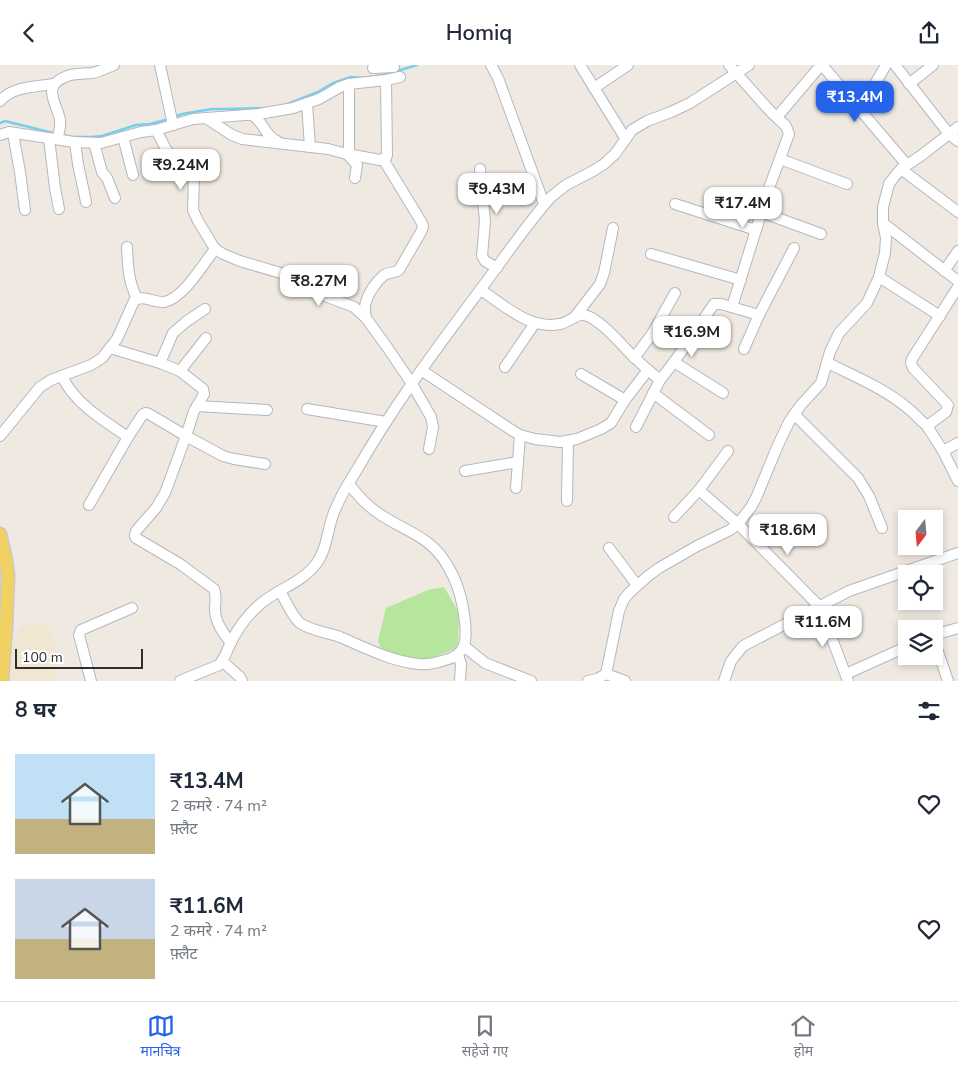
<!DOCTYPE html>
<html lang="hi">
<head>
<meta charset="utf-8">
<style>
	:root { --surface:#fff; --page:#f6f6f7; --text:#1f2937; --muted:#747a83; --line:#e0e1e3; --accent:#2563eb }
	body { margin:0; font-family:"Nunito Sans","Noto Sans Devanagari",sans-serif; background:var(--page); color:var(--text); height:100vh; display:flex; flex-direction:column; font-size:19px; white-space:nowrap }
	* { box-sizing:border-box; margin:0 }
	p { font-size:16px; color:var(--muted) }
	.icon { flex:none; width:28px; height:28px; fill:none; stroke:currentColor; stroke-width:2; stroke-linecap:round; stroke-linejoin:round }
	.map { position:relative; height:616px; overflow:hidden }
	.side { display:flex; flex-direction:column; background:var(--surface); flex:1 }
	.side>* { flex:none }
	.needle { width:32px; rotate:196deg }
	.tools { position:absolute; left:898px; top:445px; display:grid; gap:10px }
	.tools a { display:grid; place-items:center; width:45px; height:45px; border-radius:0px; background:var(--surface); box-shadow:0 2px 8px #0003; font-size:25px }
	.scale { position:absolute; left:15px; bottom:12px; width:128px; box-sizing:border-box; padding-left:5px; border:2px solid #2e2e2e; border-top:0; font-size:14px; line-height:18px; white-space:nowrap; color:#2e2e2e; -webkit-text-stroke:4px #fff; paint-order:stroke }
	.price { position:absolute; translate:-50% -42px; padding:0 11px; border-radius:10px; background:#fff; color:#222; font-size:16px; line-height:32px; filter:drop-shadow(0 1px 2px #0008) }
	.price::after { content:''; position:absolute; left:50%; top:30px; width:15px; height:11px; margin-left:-8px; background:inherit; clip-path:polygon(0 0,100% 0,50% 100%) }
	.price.selected { background:var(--accent); color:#fff }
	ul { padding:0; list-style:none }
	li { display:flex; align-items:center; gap:15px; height:125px; padding:0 15px }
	li span { display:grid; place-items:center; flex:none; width:140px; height:100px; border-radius:0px; color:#555 }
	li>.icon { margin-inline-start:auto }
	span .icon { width:60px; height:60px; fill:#fffc; stroke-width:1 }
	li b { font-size:21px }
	h2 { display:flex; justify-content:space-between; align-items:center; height:60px; padding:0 15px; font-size:21px }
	header { display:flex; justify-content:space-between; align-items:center; height:65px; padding:0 15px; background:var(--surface); font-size:22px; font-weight:600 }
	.tabs { display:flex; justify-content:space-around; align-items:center; height:70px; border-top:1px solid var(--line); background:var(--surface); font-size:14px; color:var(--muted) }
	.tabs a { display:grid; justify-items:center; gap:2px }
	.tabs .selected { color:var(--accent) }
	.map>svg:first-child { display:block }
	.education { fill:#f0e6d1 }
	.green { fill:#b6e59e }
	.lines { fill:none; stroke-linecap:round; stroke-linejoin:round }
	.stream { stroke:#75cff0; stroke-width:2.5 }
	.minor-casing { stroke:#b4b7c1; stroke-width:12 }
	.major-casing { stroke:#c9c9c9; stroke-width:15 }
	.minor { stroke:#fff; stroke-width:10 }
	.major { stroke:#f2d163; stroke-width:12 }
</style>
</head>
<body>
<header><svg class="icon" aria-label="back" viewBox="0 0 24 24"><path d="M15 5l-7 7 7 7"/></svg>Homiq<svg class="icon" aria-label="share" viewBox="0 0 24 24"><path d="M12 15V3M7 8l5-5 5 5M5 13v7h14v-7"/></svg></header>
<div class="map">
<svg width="958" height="616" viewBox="0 0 958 616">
	<rect width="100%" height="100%" fill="#efe9e1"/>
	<polygon class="education" points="26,559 48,560 56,582 53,598 57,616 8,616 5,612 11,599 13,581 18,565"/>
	<polygon class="green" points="444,522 459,548 458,579 454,584 445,588 428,594 411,593 385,585 380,582 378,576 386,543 428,525"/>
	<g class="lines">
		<g class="stream">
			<polyline points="369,12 384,10 417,0"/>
			<polyline points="285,40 318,27 333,18 351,12 364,13"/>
			<polyline points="174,52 182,49 212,44 227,44 267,43"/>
			<polyline points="0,58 5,56 57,69"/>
			<polyline points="62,70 71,72 92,72 102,71 136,60 150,59 169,54"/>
		</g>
		<defs>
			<g id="minor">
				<polyline points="160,0 173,60"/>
				<polyline points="491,0 498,13 544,139"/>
				<polyline points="580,0 625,73"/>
				<polyline points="729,0 771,47 786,61 789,69 769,123 732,242"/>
				<polyline points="822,0 907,100"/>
				<polyline points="895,0 949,69 958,76"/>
				<polyline points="373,3 394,2"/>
				<polyline points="349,19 349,90"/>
				<polyline points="909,19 933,0"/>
				<polyline points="594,23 628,0"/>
				<path d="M0,36C13,21 35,22 54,19"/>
				<polyline points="307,38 310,82"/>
				<polyline points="857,41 875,19 886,0"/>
				<path d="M252,50C264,57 264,70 277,76"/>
				<polyline points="777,52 821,0"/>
				<polyline points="206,53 232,70 242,74 328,84 347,89 357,100 355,113"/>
				<polyline points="156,65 167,86 185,99 194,111 193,145 198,156 215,184 223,189 240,196 284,209 325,231 354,242 366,253 387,282 412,319 431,352 433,362 429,384"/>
				<polyline points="13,68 20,107 25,145"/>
				<polyline points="0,70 9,67 74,77 101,78 141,67 156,65 193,54 259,49 293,43 319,34 340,22 349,19 386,15 400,12"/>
				<polyline points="123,72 133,110"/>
				<polyline points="49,73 55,123 59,144"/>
				<path d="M57,74C59,68 61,62 60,55C57,38 41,22 65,12C73,8 83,9 92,8C99,7 106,3 114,0"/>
				<polyline points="75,77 78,99 86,137"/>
				<polyline points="94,78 102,107 107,113 115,133"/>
				<polyline points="347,89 380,95 386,93 387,90 386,15"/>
				<polyline points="780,94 847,119"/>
				<polyline points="480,104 485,156 482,191 485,196 497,203"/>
				<polyline points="901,104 958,147"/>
				<polyline points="675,139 756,165"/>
				<polyline points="761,147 821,169"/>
				<polyline points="883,158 958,216"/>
				<path d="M127,182C128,203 128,214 137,234"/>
				<polyline points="651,189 741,215"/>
				<polyline points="944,206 958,186"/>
				<polyline points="879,212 940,251"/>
				<polyline points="958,222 912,294 911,298 913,303 948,340 946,347 927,361 943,386 958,416"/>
				<path d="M481,225C504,240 529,265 560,259C567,258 579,248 584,250C600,253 622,281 634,292C642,300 651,308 660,315"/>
				<path d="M366,253C365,248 364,242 366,237C368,228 377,216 384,210C389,207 395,208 399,205L421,167L423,162L422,158L383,94"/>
				<polyline points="574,253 600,219 604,208 613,163"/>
				<polyline points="110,283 160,298 180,306 206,273"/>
				<polyline points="744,284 759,250 794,183"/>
				<polyline points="634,293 652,269 675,228"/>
				<polyline points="674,297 723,328"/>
				<polyline points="160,298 173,268 187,256 205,244"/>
				<path d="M828,298C856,312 886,324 910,345C916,350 921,356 927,361"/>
				<polyline points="505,302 535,258"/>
				<polyline points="421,305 513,366 520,370 535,374 560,377 577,374 601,364 611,358 625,335 648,305"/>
				<polyline points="180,306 203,324 204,329 197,341"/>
				<polyline points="581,309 625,335"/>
				<path d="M62,311C74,338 104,356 128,372"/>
				<polyline points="653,328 709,370"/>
				<polyline points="307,344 386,357"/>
				<polyline points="794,349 858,413 869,431 882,463"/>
				<polyline points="636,362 660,315 674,297 714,239 721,239 759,250"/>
				<path d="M0,371L40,322L51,315L91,300L102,293L117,274L134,236C143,229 154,238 164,237C183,234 204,198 215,184"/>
				<polyline points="943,386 958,378"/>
				<polyline points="265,399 234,394 223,391 186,371 194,346 197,341 267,345"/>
				<polyline points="465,406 518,397"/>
				<polyline points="516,423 520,370"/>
				<polyline points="699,425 738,459 820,542 848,616"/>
				<polyline points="567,436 568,376"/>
				<path d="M89,440L128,372L143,349L146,348L149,349L186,371L165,428L156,443L136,466L135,471L136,473L180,499L214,524C217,531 215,537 215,544C215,557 223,568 231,578"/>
				<polyline points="674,452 699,425 728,386"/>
				<polyline points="609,483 637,520"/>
				<path d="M280,526C286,536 291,550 300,558C311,566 327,567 340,572C363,582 393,597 419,599C427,600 436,598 445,595C466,590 467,576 465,557C463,538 459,520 449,503C432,472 409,468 381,450C368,442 358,431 349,419"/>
				<polyline points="934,570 958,563"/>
				<polyline points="934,575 948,616"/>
				<polyline points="464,581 485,598 531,616"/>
				<polyline points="458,590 461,599 460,616"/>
				<polyline points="222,596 240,612 242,616"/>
				<polyline points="606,609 619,546 624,534 629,528 648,511 659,503 697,481 730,465 738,459 751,442 756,433 778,380 789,357 801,340 821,318 830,287 839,268 867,238 879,212 885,188 886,173 883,158 883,142 889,119 894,112 901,104 922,90 958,62"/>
				<polyline points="846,609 906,582"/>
				<polyline points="91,616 79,570 81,565 132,543"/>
				<path d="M180,616L219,600C225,593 227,585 231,577C238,563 247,551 258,541C275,525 302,518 316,499C326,486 327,469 332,453C338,435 348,419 358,403C394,340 437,283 480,225C503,195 525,161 551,132L566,120L593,106L604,99L615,89L632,65L647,56L671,47L690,38L749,0"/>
				<polyline points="588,616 597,614 606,609 625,616"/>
				<polyline points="724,616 731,596 743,581 849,526 958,488"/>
			</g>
			<polyline id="major" points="0,469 6,495 8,511 6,562 2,616"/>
		</defs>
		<use href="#minor" class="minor-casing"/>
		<use href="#major" class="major-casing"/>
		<use href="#minor" class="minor"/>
		<use href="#major" class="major"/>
	</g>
</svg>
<div class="tools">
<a><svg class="needle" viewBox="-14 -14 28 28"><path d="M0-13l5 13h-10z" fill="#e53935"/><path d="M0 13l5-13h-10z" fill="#747a83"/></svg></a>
<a><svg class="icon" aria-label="locate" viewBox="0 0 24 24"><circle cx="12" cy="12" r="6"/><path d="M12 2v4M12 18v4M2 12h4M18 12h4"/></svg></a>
<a><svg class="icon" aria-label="layers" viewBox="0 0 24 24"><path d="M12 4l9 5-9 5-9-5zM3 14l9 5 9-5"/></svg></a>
</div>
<div class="scale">100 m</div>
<b class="price selected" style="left:855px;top:58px">₹13.4M</b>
<b class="price" style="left:181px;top:126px">₹9.24M</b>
<b class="price" style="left:497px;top:150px">₹9.43M</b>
<b class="price" style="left:743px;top:164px">₹17.4M</b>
<b class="price" style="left:319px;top:242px">₹8.27M</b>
<b class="price" style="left:692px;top:293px">₹16.9M</b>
<b class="price" style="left:788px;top:491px">₹18.6M</b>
<b class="price" style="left:823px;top:583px">₹11.6M</b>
</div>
<section class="side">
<h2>8 घर<svg class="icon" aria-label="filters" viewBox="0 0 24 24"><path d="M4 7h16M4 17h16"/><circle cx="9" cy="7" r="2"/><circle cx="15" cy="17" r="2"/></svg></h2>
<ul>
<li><span style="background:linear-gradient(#bfe0f5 65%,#c2b280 0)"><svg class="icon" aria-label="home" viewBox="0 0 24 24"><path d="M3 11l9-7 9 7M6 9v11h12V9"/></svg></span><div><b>₹13.4M</b><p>2 कमरे · 74 m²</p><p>फ़्लैट</p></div><svg class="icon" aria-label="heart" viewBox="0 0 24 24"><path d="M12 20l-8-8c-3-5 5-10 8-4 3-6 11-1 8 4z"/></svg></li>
<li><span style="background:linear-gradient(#c9d6e8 60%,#c2b280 0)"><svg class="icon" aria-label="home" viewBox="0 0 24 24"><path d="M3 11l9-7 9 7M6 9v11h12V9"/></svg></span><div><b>₹11.6M</b><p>2 कमरे · 74 m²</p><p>फ़्लैट</p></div><svg class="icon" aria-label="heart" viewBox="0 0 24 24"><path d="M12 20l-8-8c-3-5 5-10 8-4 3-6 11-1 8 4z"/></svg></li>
</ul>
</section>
<nav class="tabs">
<a class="selected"><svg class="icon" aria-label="map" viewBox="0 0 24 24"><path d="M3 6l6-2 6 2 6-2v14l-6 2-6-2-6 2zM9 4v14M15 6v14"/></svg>मानचित्र</a>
<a><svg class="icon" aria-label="saved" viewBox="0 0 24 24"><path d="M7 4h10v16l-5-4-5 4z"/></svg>सहेजे गए</a>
<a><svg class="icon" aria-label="home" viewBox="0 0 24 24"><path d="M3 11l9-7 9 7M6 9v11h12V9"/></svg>होम</a>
</nav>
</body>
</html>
